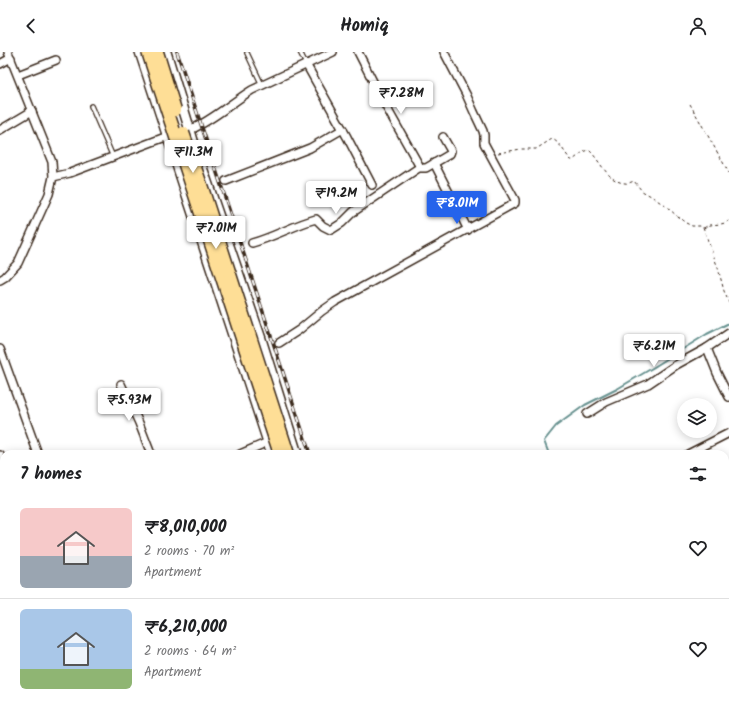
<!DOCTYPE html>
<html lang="en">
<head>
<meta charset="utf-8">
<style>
	:root { --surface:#fff; --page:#f2f2f2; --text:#202124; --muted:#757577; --line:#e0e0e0; --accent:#2563eb }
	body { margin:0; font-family:Kalam,sans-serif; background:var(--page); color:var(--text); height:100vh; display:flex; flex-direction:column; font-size:15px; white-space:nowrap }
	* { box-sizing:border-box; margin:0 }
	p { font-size:13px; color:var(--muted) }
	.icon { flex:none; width:22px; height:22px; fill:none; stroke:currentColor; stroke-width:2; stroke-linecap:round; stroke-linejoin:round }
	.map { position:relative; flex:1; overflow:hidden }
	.sheet { position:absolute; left:0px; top:398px; width:729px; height:256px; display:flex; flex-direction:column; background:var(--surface); border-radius:12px 12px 0 0; box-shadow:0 2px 10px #0003 }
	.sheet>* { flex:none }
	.tools { position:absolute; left:677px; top:346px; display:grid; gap:8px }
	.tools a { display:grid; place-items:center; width:40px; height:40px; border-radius:50%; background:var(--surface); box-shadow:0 2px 10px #0003; font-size:20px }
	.price { position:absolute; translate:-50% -34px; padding:0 9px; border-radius:4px; background:#fff; color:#222; font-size:13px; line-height:26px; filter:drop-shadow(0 1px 2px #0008) }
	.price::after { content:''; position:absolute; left:50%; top:24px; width:12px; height:9px; margin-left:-6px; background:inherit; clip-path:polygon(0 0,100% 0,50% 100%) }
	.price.on { background:var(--accent); color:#fff }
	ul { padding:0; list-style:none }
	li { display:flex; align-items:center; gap:12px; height:100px; padding:0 20px }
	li+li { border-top:1px solid var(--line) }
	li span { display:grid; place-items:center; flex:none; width:112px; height:80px; border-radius:6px; color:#555 }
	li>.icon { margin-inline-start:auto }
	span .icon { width:48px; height:48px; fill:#fffc; stroke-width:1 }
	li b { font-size:17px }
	h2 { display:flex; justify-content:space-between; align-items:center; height:48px; padding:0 20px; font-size:17px }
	header { display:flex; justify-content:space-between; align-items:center; height:52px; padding:0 20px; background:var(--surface); font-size:18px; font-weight:700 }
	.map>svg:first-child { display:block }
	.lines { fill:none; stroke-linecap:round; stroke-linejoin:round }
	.stream { stroke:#689290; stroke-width:2 }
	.lane-casing { stroke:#3b2a1e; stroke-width:6 }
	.street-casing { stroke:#3b2a1e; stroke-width:10 }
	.secondary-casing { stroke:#3b2a1e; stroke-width:12 }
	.highway-casing { stroke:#3b2a1e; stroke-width:15 }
	.path { stroke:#3b2a1e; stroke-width:1; stroke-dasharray:3 3; stroke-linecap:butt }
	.lane { stroke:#fff; stroke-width:3.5 }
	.street { stroke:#fff; stroke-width:7 }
	.secondary { stroke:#fff; stroke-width:9 }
	.highway { stroke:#fede96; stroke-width:12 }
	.rail-casing { stroke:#3b2a1e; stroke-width:3.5 }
	.rail { stroke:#fff; stroke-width:2; stroke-dasharray:6; stroke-linecap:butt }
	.highway-bridge-casing { stroke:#3b2a1e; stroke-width:15; stroke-linecap:butt }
	.highway-bridge { stroke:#fede96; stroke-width:12 }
</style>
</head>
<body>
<header><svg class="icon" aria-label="back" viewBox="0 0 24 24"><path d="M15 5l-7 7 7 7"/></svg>Homiq<svg class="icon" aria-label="person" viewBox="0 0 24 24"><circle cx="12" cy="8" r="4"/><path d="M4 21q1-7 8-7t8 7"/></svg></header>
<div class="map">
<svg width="729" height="654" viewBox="0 0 729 654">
	<rect width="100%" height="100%" fill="#fff"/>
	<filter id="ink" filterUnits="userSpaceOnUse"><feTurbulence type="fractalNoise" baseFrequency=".025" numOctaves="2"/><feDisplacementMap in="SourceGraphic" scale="8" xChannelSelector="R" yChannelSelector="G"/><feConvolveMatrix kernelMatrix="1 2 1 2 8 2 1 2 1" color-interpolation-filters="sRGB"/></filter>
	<g filter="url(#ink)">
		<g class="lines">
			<g class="stream">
				<polyline points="549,402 544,389 556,374 585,353 617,337 654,315 707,282 729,271"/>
				<polyline points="663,654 669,650"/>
			</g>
			<defs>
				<g id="lane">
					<polyline points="300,0 306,12"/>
					<polyline points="247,1 262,33"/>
					<polyline points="91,54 113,105"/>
					<polyline points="526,650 528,654"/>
				</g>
				<g id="street">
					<polyline points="8,0 52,110 53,125"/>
					<polyline points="358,0 384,51 420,115 421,116 426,116 450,102 451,99 443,85"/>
					<polyline points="0,12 11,6"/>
					<polyline points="306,12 347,85 372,133"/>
					<polyline points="18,23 56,8"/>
					<polyline points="0,78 32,59"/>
					<path d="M190,78C213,68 231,51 252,38L333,0"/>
					<polyline points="434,111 468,178"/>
					<polyline points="226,129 310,96 343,77"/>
					<path d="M252,191C274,185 294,173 316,167L323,174L331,178L342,171L353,160L420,115"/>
					<polyline points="0,228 5,225 18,211 49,142 53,125 70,121 168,84"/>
					<polyline points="279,291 299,278 322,259 335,250 515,151 515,148 484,91 484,83 483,79 474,60 466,42 444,0"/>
					<polyline points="707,296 717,321 729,345"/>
					<polyline points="0,297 38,402"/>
					<polyline points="121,332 139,371 151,402"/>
					<polyline points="587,362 606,350 648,332 676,313 707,296 729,281"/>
					<polyline points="240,402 268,390"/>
					<polyline points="688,402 729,381"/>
					<polyline points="0,403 4,414"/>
					<polyline points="725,482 729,484"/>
					<polyline points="0,500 4,499"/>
					<polyline points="725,525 729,529"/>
					<polyline points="0,571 4,570"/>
					<polyline points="0,605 4,604"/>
					<polyline points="725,615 729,622"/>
					<polyline points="725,647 729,644"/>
					<polyline points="94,650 96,654"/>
					<polyline points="396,650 398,654"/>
					<polyline points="582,650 584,654"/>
					<polyline points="658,650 658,654"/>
					<polyline points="256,654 267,650"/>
					<polyline points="461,654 471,650"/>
					<polyline points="717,654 721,650"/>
				</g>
				<g id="secondary">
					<polyline points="140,0 272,402"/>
					<polyline points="166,0 195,95 261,287 297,402"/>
					<polyline points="353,650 354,654"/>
					<polyline points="377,650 378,654"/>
				</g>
				<g id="highway">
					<polyline points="360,650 361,654"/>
					<polyline points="369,650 370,654"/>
				</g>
			</defs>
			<use href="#lane" class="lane-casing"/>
			<use href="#street" class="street-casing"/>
			<use href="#secondary" class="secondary-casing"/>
			<use href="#highway" class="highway-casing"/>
			<g class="path">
				<polyline points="690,52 729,121"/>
				<path d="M498,101L521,97H536L552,87C560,90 565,102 571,108H573L583,100L589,98L590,99C601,110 608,130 625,131C628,132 631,130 634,129L642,139L651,144L667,155L678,165L686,171L692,174H700L703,175L718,216L724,239L729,251"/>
				<path d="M704,176C711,170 719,175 729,169"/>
			</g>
			<use href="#lane" class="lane"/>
			<use href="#street" class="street"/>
			<use href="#secondary" class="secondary"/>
			<use href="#highway" class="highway"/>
			<defs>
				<g id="rail">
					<polyline points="177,0 310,402"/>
					<polyline points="386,650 387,654"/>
				</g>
			</defs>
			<use href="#rail" class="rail-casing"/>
			<use href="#rail" class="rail"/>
			<defs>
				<g id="highway-bridge">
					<polyline points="148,0 280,402"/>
					<polyline points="157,0 175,58"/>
					<polyline points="183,81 203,139 288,402"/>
				</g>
			</defs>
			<use href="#highway-bridge" class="highway-bridge-casing"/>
			<use href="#highway-bridge" class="highway-bridge"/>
		</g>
	</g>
</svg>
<div class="tools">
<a><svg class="icon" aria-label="layers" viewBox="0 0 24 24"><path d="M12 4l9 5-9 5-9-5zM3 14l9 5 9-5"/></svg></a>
</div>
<b class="price" style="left:401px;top:63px">₹7.28M</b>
<b class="price" style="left:193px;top:122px">₹11.3M</b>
<b class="price" style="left:336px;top:163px">₹19.2M</b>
<b class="price on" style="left:457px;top:173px">₹8.01M</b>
<b class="price" style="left:216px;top:198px">₹7.01M</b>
<b class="price" style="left:654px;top:316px">₹6.21M</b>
<b class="price" style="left:129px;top:370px">₹5.93M</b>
<section class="sheet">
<h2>7 homes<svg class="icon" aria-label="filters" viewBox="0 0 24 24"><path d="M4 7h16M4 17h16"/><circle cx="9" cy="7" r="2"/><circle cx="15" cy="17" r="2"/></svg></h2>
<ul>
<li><span style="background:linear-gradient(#f6c9c9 60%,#9aa5b1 0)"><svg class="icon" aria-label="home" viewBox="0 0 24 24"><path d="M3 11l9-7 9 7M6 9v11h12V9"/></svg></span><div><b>₹8,010,000</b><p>2 rooms · 70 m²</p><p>Apartment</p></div><svg class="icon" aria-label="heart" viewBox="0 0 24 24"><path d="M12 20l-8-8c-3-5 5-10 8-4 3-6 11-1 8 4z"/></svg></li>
<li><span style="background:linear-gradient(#a9c7e8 75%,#8fb573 0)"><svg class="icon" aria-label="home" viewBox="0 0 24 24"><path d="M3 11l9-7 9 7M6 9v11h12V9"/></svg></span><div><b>₹6,210,000</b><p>2 rooms · 64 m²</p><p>Apartment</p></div><svg class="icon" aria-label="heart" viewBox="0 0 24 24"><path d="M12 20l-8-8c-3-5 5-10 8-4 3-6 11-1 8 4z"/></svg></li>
</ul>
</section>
</div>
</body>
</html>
